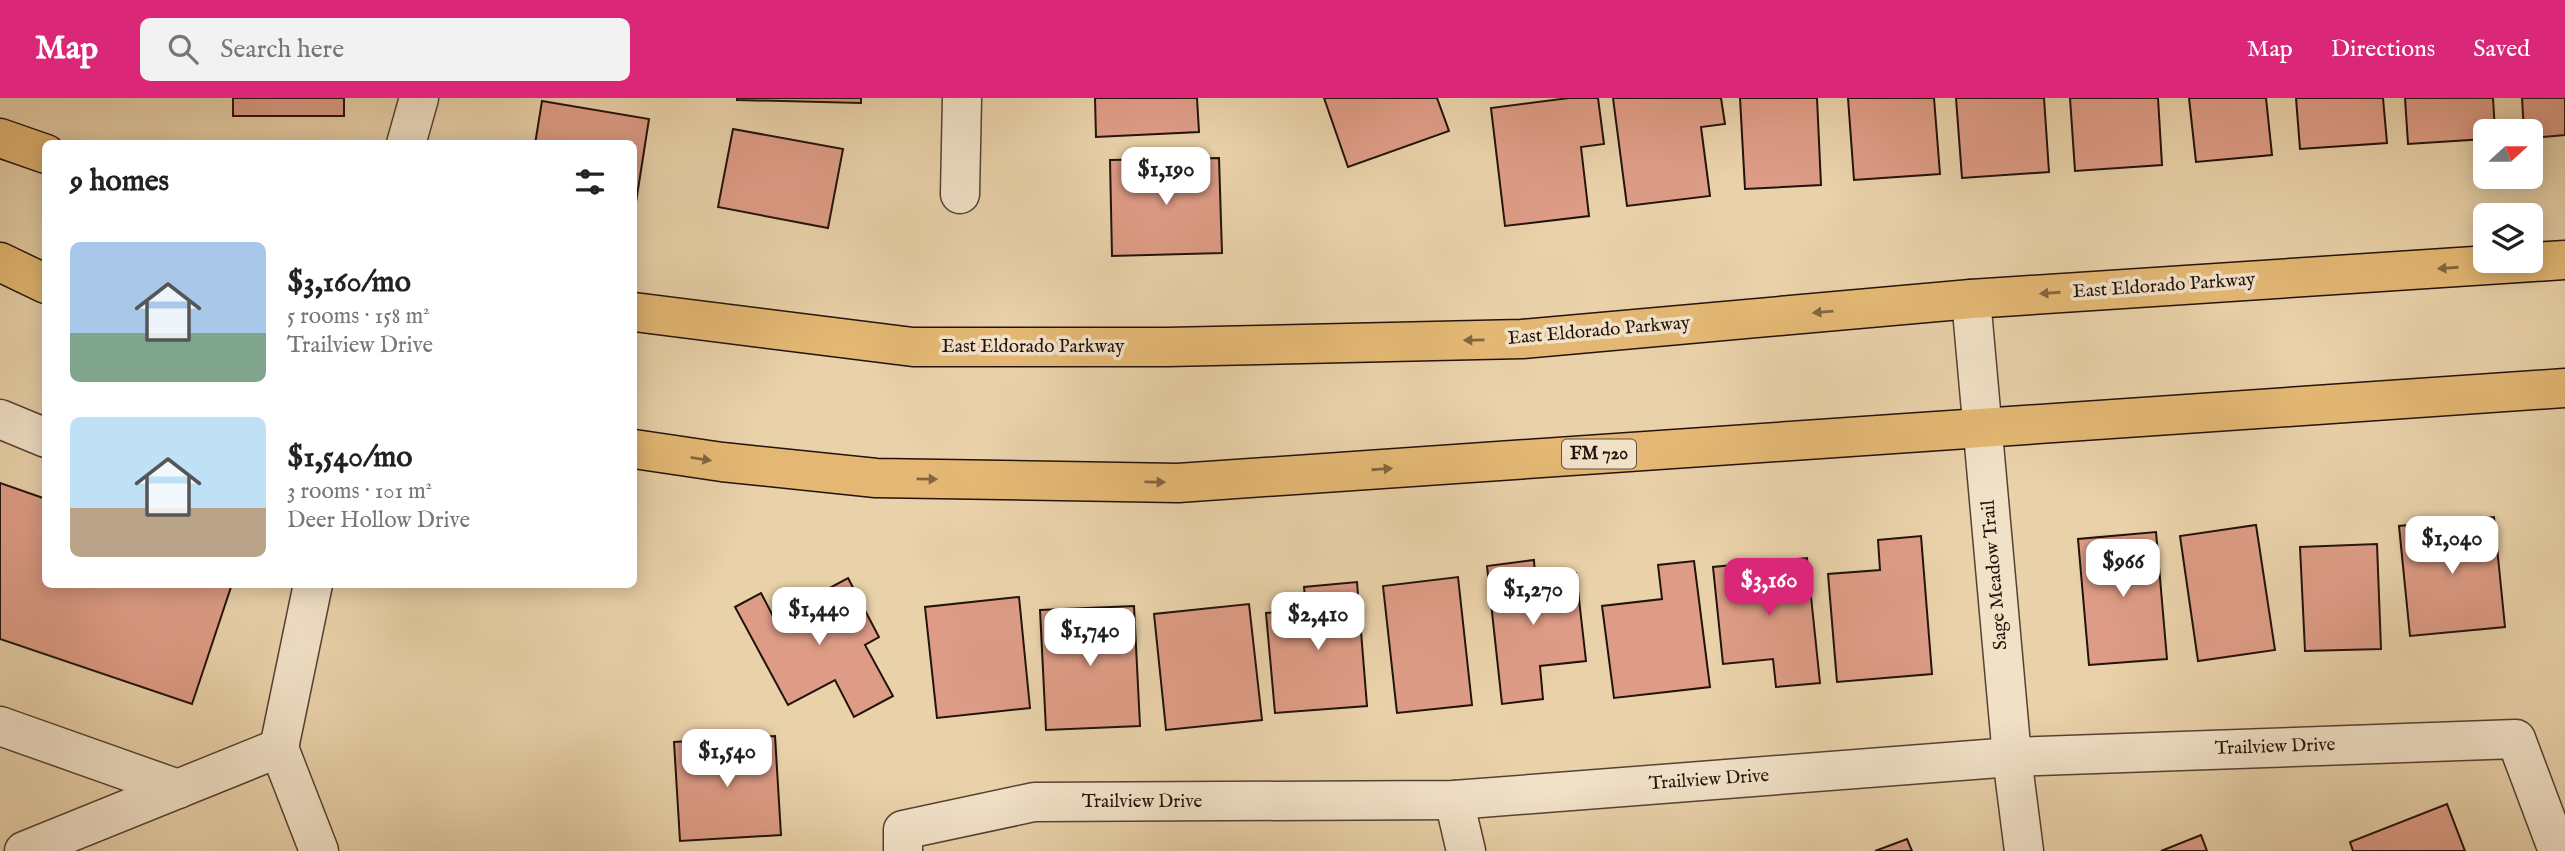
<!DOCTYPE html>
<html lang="en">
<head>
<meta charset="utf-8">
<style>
	:root { --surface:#fff; --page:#f2f2f2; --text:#222; --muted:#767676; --accent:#db2777 }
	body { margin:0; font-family:"IM FELL English",serif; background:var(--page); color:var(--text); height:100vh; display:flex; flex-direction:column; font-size:26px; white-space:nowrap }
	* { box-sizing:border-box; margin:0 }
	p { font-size:23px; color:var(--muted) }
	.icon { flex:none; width:38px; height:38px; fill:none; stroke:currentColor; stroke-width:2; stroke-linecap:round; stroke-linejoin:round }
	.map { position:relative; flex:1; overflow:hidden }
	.panel { position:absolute; left:42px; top:42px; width:595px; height:448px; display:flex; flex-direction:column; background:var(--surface); border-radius:10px; box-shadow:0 4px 18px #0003 }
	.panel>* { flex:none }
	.needle { width:46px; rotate:69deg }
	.fabs { position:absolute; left:2473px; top:21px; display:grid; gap:14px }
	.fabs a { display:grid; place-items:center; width:70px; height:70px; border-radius:10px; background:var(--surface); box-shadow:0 4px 18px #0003; font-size:35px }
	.price { position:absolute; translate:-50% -60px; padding:0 16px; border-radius:14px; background:#fff; color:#222; font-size:23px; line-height:46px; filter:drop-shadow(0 2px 4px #0008) }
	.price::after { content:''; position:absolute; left:50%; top:42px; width:21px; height:16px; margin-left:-10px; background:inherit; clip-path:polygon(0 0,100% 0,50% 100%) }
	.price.selected { background:var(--accent); color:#fff }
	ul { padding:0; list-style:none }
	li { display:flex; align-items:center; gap:21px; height:175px; padding:0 28px }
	li span { display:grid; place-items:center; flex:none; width:196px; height:140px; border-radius:10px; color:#555 }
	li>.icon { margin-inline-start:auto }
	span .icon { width:84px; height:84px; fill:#fffc; stroke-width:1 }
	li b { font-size:30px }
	h2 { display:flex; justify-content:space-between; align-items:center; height:84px; padding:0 28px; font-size:30px }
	header { display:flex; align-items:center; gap:42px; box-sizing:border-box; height:98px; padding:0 35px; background:var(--accent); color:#fff }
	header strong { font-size:33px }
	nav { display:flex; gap:38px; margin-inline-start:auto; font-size:24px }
	.search { width:490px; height:63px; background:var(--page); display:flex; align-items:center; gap:18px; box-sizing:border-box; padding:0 24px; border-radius:10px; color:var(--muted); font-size:26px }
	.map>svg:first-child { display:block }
	.building { fill:#de9c86; stroke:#22130b; stroke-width:2 }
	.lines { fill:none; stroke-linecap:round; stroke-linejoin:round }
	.minor-casing { stroke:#544232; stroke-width:41 }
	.major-casing { stroke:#22130b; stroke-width:41 }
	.minor { stroke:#f1e1c7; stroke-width:38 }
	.major { stroke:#e4b874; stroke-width:38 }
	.oneway { fill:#836640 }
	.labels { text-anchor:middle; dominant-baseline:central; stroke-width:7; stroke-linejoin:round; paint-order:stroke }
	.shield { fill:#f1e1c7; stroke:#605143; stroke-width:2 }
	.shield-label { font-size:18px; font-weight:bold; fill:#22130b }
	.street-label { font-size:19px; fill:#22130b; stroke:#f1e1c7 }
</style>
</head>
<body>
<header>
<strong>Map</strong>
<div class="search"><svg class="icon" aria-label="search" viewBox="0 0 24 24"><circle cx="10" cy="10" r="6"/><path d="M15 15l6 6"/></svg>Search here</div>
<nav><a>Map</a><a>Directions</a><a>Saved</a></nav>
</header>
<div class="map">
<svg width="2565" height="753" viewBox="0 0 2565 753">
	<rect width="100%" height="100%" fill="#e9d1a9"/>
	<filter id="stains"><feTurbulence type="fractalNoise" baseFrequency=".00286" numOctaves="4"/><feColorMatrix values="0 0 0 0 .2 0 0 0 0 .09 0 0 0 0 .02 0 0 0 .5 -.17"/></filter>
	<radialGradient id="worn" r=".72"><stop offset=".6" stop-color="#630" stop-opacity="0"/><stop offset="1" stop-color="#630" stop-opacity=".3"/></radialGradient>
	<g class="building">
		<rect x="233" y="0" width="111" height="18"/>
		<polygon points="737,0 861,0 861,5 737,2"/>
		<polygon points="1095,0 1197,0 1199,34 1096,39"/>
		<polygon points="1324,0 1437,0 1449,33 1348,69"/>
		<polygon points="1569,0 1598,0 1604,46 1581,49 1589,118 1505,128 1491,10"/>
		<polygon points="1613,0 1721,0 1725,26 1701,29 1710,98 1627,108"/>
		<polygon points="1740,0 1817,0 1821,87 1745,91"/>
		<polygon points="1848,0 1934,0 1940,76 1854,82"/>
		<polygon points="1956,0 2044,0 2049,74 1962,80"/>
		<polygon points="2070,0 2158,0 2162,67 2075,73"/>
		<polygon points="2189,0 2266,0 2272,57 2196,64"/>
		<polygon points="2296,0 2383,0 2387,45 2300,51"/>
		<polygon points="2405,0 2493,0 2495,33 2485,33 2485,41 2408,46"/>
		<polygon points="2522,0 2565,0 2565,37 2530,40 2530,33 2524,33"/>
		<polygon points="542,3 649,21 634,117 634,46 535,46"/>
		<polygon points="733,31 843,51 828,130 718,109"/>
		<polygon points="1219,60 1222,155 1112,158 1110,62"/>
		<polygon points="0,385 46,401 46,486 232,486 192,606 0,541"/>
		<polygon points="2494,419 2505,529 2410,538 2399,428"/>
		<polygon points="2256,427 2275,552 2198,563 2180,438"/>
		<polygon points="2156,434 2167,561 2089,567 2078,441"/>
		<polygon points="1921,438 1932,576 1837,584 1828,476 1880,472 1878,442"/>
		<polygon points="2377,446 2381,551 2305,553 2300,449"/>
		<polygon points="1807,460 1820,585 1776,589 1773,561 1723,566 1713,469"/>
		<polygon points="1534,462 1535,480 1576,475 1586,563 1540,568 1543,601 1502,606 1487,468"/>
		<polygon points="1694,463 1710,589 1614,600 1602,508 1662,501 1658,467"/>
		<polygon points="1458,479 1472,607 1397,615 1383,488"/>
		<polygon points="848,480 879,539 865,547 893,598 854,619 835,582 788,607 735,509 761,495 774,520"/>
		<polygon points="1357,484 1367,608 1275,615 1266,515 1306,511 1304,489"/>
		<polygon points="1019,499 1030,610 937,620 925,509"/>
		<polygon points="1249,506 1262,622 1166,632 1154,516"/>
		<polygon points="1134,508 1140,628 1046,632 1040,512"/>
		<polygon points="775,638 781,737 680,743 674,644"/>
		<polygon points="2447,706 2465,753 2353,753 2350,744"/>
		<polygon points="2201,737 2207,753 2161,753"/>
		<polygon points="1907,741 1912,753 1875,753"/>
	</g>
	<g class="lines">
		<defs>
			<g id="minor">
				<polyline points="406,46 419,0"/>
				<polyline points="960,96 962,0"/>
				<polyline points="1971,201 2012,659 2024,753"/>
				<polyline points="0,321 46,340"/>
				<polyline points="0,628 178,691"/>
				<polyline points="279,650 319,753"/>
				<polyline points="1454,702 1466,753"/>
				<polyline points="24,753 279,650 313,486"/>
				<polyline points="903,753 903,732 1034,704 1454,702 2012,659 2516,641 2558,753"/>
			</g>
			<g id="major">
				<polyline points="0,40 46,56"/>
				<polyline points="0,164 46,186"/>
				<polyline points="634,214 913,249 1167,249 1522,241 1971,201 2565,162"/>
				<polyline points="634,351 722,364 876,380 1178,385 2565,290"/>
			</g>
		</defs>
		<use href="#minor" class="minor-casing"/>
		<use href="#major" class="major-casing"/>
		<use href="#minor" class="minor"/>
		<use href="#major" class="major"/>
	</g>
	<defs><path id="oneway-solid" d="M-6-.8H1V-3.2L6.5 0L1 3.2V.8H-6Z" transform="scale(1.75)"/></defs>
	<g class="oneway">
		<use href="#oneway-solid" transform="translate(2448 170) rotate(176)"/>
		<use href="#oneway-solid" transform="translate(2050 195) rotate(176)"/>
		<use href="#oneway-solid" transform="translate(1823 214) rotate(175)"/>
		<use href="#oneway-solid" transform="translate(1474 242) rotate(179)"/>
		<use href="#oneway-solid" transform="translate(701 361) rotate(9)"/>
		<use href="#oneway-solid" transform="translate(1382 371) rotate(-4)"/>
		<use href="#oneway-solid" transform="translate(927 381) rotate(1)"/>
		<use href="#oneway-solid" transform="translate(1155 384) rotate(1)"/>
	</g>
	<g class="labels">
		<rect class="shield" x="1562" y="341.5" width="74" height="29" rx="5"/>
		<g class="shield-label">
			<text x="1599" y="356">FM 720</text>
		</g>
		<g class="street-label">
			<text transform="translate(2164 188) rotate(-4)">East Eldorado Parkway</text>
			<text transform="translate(1599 233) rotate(-5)">East Eldorado Parkway</text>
			<text x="1033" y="249">East Eldorado Parkway</text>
			<text transform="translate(1995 477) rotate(-95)">Sage Meadow Trail</text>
			<text transform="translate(2275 649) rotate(-2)">Trailview Drive</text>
			<text transform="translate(1709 682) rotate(-4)">Trailview Drive</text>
			<text x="1142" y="704">Trailview Drive</text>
		</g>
	</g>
	<rect width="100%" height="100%" filter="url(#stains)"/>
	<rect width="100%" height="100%" fill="url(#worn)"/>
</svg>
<div class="fabs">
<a><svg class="needle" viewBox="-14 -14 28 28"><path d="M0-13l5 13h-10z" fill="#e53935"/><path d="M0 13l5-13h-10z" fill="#767676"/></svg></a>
<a><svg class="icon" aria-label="layers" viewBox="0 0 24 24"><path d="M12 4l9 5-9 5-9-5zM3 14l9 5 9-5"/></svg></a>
</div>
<b class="price" style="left:1166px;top:109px">$1,190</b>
<b class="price" style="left:2452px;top:478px">$1,040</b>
<b class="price" style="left:2123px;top:501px">$966</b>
<b class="price selected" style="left:1769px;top:520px">$3,160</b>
<b class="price" style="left:1533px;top:529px">$1,270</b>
<b class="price" style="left:819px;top:549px">$1,440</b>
<b class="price" style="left:1318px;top:554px">$2,410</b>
<b class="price" style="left:1090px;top:570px">$1,740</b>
<b class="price" style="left:727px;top:691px">$1,540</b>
<section class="panel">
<h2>9 homes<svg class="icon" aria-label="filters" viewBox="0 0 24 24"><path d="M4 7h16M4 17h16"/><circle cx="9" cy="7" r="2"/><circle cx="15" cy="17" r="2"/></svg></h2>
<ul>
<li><span style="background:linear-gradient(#a9c7e8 65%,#7fa58c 0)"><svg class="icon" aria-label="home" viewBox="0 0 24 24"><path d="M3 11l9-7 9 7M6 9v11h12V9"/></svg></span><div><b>$3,160/mo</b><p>5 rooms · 158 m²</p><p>Trailview Drive</p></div></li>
<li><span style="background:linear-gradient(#bfe0f5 65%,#b9a48a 0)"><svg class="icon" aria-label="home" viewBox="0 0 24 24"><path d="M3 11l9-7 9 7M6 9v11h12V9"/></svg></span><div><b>$1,540/mo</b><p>3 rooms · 101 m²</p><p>Deer Hollow Drive</p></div></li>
</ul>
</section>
</div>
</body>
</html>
